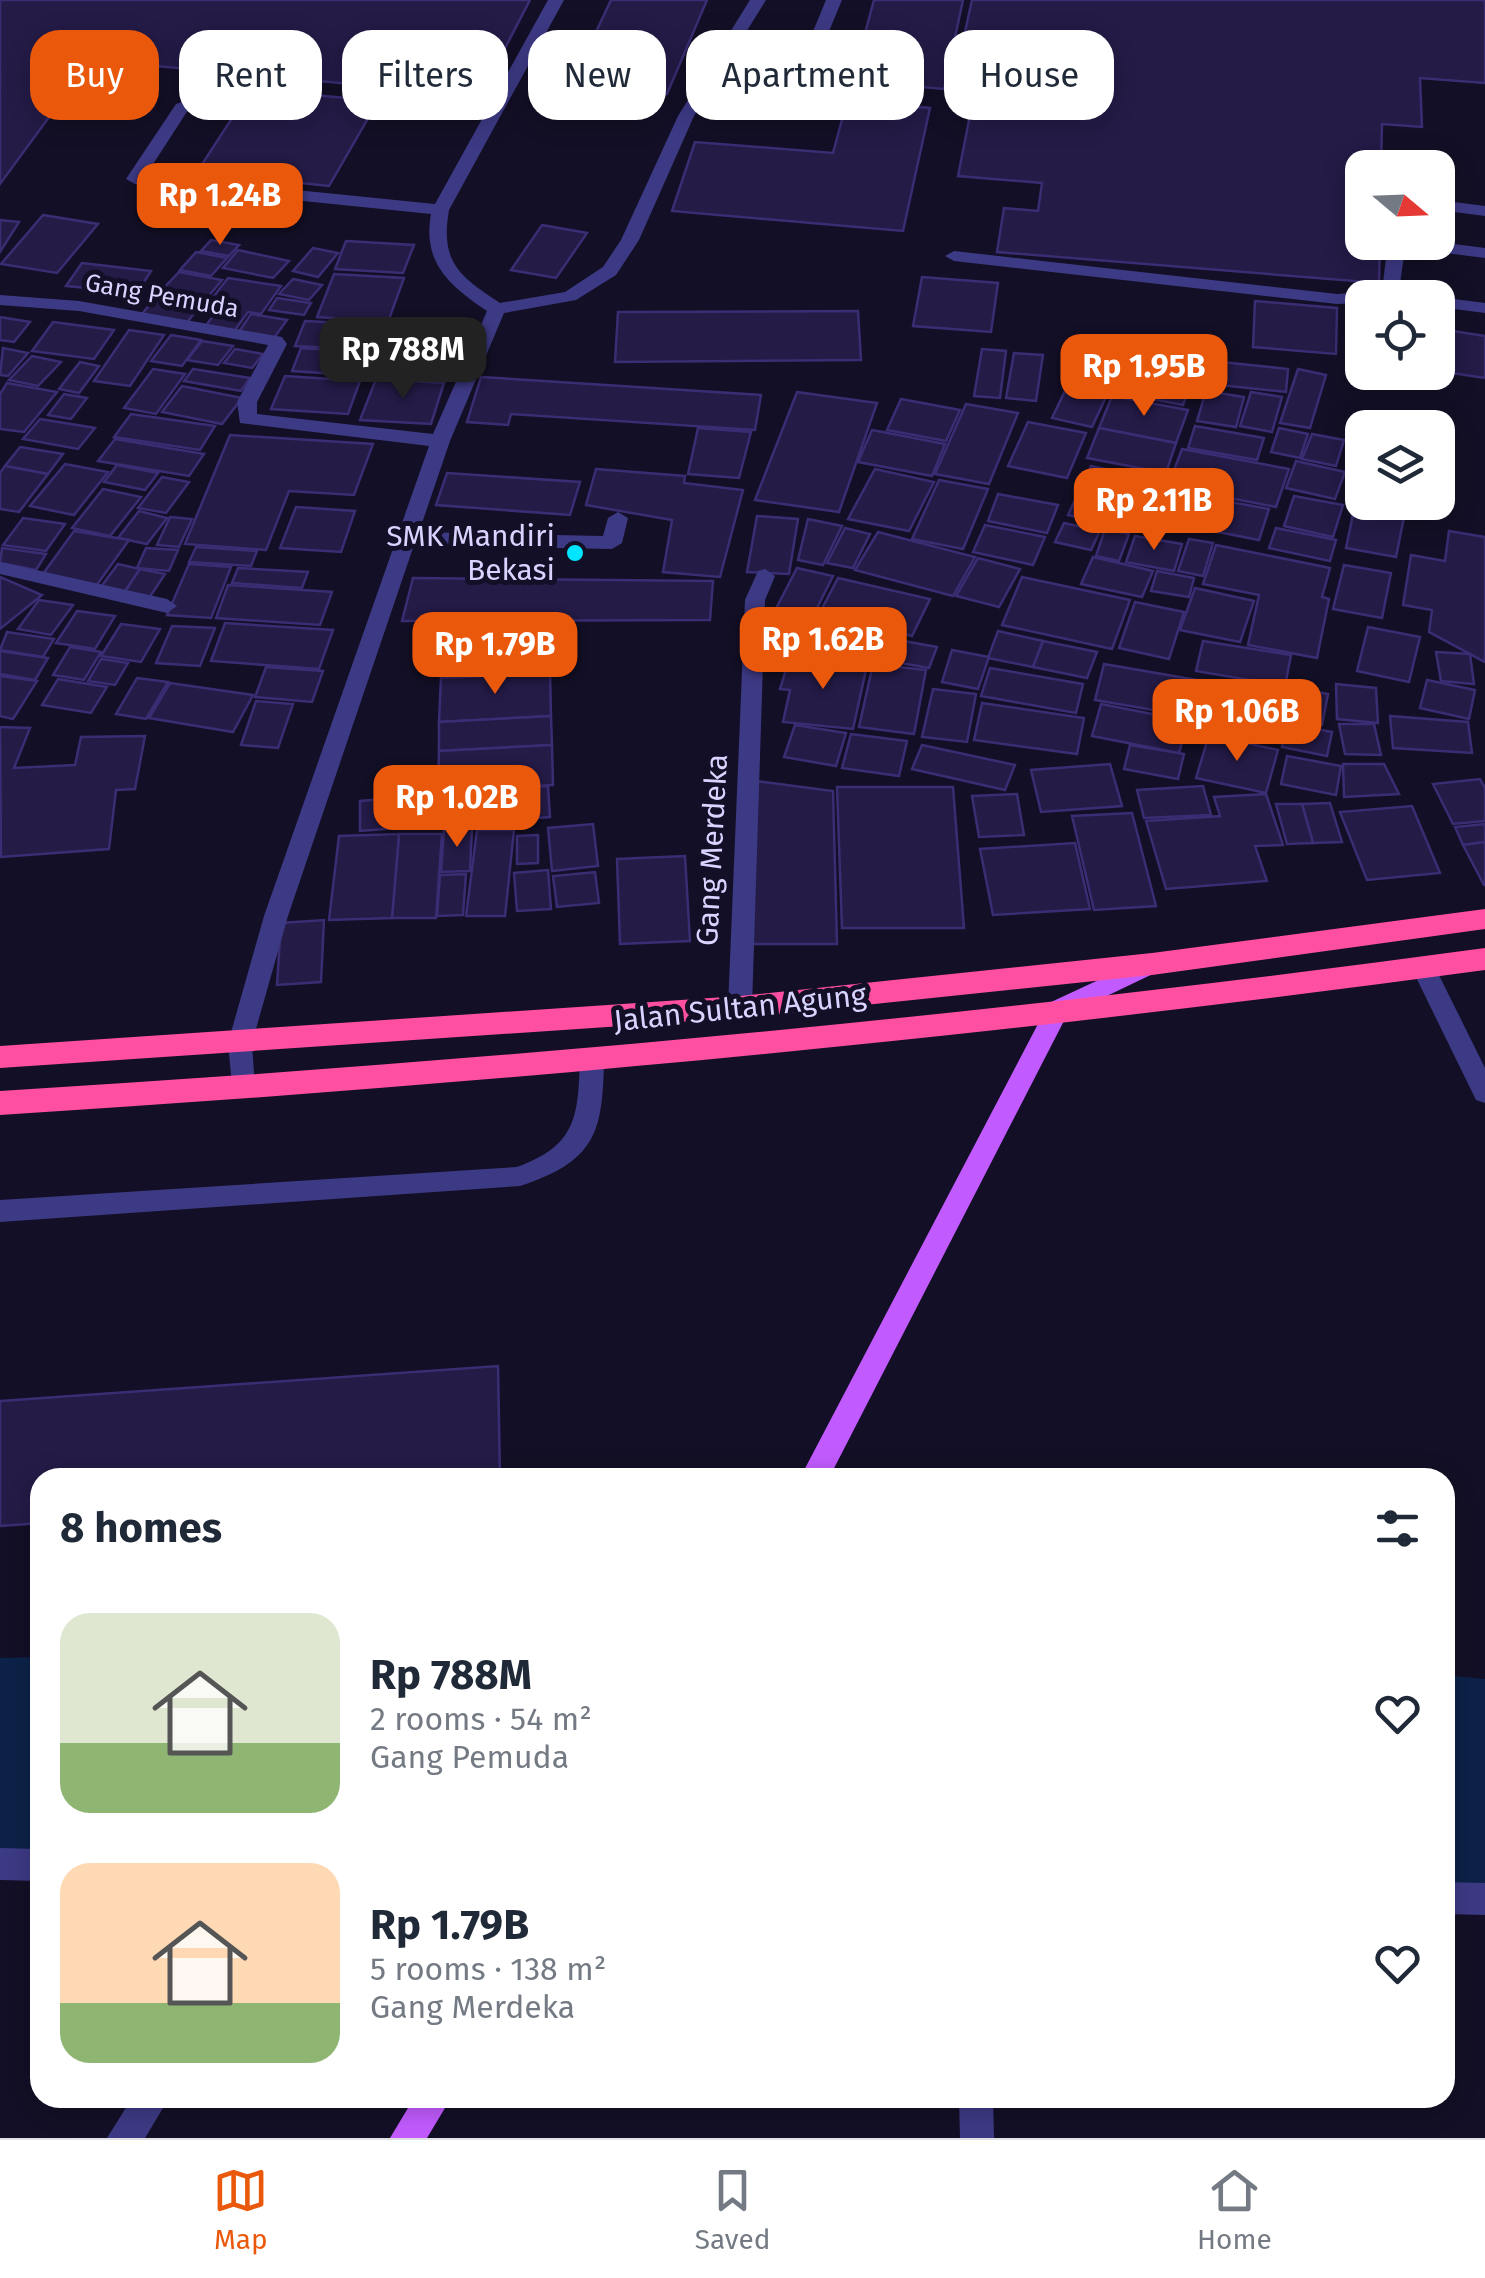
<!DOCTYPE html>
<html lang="en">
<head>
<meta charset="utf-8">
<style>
	:root { --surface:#fff; --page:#f6f6f7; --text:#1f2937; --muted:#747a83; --line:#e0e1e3; --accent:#ea580c }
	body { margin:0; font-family:"Fira Sans",sans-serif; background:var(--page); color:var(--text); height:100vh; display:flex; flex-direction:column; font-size:38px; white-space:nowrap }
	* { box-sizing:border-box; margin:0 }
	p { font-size:32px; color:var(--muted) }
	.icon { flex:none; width:55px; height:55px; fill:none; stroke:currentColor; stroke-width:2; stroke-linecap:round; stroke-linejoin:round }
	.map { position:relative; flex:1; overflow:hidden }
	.details { position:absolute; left:30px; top:1468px; width:1425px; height:640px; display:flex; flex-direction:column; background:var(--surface); border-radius:30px; box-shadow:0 5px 25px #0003 }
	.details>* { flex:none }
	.banner { position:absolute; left:30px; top:30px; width:1425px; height:90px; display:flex; gap:20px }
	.needle { width:65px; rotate:109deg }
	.tools { position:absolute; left:1345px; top:150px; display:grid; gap:20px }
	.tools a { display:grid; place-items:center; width:110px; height:110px; border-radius:20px; background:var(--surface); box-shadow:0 5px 25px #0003; font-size:50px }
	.price { position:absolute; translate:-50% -85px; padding:0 22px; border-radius:20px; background:var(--accent); color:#fff; font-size:32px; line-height:65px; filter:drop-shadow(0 2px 5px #0008) }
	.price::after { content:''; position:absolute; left:50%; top:60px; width:30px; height:22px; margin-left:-15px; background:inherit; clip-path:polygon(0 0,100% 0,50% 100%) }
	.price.active { background:#222; color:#fff }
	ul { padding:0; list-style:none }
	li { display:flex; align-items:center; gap:30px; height:250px; padding:0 30px }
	li span { display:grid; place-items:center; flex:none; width:280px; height:200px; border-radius:30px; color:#555 }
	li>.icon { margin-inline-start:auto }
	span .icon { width:120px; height:120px; fill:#fffc; stroke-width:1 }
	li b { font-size:42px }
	h2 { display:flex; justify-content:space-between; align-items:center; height:120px; padding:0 30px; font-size:42px }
	.chip { padding:0 35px; border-radius:30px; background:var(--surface); box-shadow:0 5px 25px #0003; font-size:35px; line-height:90px }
	.chip.active { background:var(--accent); color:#fff }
	.menu { display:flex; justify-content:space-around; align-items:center; height:140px; border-top:2px solid var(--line); background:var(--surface); font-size:28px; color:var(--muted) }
	.menu a { display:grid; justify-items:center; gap:5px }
	.menu .active { color:var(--accent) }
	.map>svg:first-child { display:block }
	.water { fill:#0c2248 }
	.building { fill:#241b47; stroke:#3b2d73; stroke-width:2.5 }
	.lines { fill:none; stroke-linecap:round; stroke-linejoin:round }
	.minor { fill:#3d3a85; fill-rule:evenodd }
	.major { fill:#c25bff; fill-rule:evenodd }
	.highway { fill:#ff4fa3; fill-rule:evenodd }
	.poi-dot { fill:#00e5ff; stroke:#130f26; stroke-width:4 }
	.labels { text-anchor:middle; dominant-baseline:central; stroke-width:10; stroke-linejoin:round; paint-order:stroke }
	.far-street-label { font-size:25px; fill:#d9d4ff; stroke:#130f26 }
	.poi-label { font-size:30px; fill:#d9d4ff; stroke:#130f26; text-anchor:end }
	.street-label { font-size:30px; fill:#d9d4ff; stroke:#130f26 }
</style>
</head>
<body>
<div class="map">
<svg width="1485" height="2138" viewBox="0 0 1485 2138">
	<rect width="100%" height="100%" fill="#130f26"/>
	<g class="water">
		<polygon points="40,1657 40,1864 0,1864 0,1658"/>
		<polygon points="1445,1675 1485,1679 1485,1899 1445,1898"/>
	</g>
	<g class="building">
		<polygon points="0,0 530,0 480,96 91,60 0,184"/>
		<polygon points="611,0 707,0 667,94 571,85"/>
		<polygon points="874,0 963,0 944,89 852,81"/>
		<polygon points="972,0 1485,0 1485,83 1420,78 1422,127 1382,124 1381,168 1362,168 1362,242 1380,242 1379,283 997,252 1004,208 1038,211 1042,183 958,176 986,34 965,32"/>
		<polygon points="251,89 378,101 329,186 197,172"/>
		<polygon points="847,101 930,108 903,231 672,211 695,142 833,153"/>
		<polygon points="43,215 98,224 57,273 1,264"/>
		<polygon points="0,220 19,222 0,252"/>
		<polygon points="542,225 587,233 556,278 511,270"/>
		<polygon points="211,240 239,245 229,256 201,251"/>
		<polygon points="346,241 414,245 403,273 335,269"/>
		<polygon points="313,248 338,253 318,277 293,271"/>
		<polygon points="238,250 289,261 273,278 223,268"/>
		<polygon points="196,252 227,258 211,276 180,270"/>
		<polygon points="82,263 151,271 137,293 66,286"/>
		<polygon points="179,272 222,280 202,304 157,295"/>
		<polygon points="334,274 404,278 388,322 317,317"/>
		<polygon points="922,277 998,283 991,332 913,326"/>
		<polygon points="228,278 281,286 261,314 248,312 233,333 204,328 220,307 207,305"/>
		<polygon points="293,279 322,285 309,300 279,294"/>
		<polygon points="155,297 201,304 186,324 140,317"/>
		<polygon points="277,298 311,303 304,315 269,310"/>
		<polygon points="1255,301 1337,308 1336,354 1253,347"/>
		<polygon points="858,311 861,360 615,362 618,312"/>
		<polygon points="251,314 287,320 274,338 238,333"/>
		<polygon points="0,317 30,322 14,342 0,340"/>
		<polygon points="305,321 380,325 370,350 295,346"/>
		<polygon points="53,322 114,330 94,359 32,351"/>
		<polygon points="1440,329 1485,336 1485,378 1438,371"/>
		<polygon points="129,330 164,335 130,386 94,381"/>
		<polygon points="171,335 201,340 182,366 151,361"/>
		<polygon points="202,341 233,346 218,365 187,360"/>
		<polygon points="3,348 28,353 8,376 0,375"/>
		<polygon points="301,348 360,352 352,375 292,371"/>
		<polygon points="235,349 263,354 252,368 224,363"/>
		<polygon points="982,349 1006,351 1000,398 974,396"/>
		<polygon points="1014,353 1043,355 1036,401 1006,398"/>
		<polygon points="32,356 61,362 38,386 9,380"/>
		<polygon points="1119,357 1196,371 1183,405 1105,390"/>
		<polygon points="1202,360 1288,369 1286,392 1199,383"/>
		<polygon points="80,362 99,366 79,393 59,389"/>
		<polygon points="153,369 185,374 156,414 124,408"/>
		<polygon points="193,369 250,378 241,391 184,381"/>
		<polygon points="1298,369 1326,375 1310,428 1280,423"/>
		<polygon points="285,376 360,381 348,414 271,409"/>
		<polygon points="481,377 761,395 755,430 511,414 508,425 467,422"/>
		<polygon points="376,379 444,383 431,424 360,420"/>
		<polygon points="7,383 57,392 24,432 0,429 0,394"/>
		<polygon points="182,386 242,398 222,424 162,412"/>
		<polygon points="1066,389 1106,397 1092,427 1052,418"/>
		<polygon points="1206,391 1244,397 1236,427 1197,421"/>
		<polygon points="797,392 877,403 839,512 755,500"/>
		<polygon points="1251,392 1282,397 1272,432 1240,426"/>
		<polygon points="64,394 87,398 71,419 48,415"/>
		<polygon points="1112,396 1188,410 1176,443 1099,428"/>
		<polygon points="901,399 960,410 946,441 887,430"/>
		<polygon points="966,404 1018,413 989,484 935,474"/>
		<polygon points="131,414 215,426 200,450 114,437"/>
		<polygon points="40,419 95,428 78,449 23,439"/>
		<polygon points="1028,422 1086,433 1067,478 1008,466"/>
		<polygon points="1195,426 1264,438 1257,460 1188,448"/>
		<polygon points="698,428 751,432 739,478 688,474"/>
		<polygon points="1099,428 1176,443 1166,473 1087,458"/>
		<polygon points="1279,428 1308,434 1300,458 1271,452"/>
		<polygon points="872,430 945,444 932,476 858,462"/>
		<polygon points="1312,434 1344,440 1336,466 1302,459"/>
		<polygon points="230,435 373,444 354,495 289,491 266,550 185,544"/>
		<polygon points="115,439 204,454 189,476 98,461"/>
		<polygon points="20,447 63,454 48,474 5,466"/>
		<polygon points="1182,449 1289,469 1276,507 1168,486"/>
		<polygon points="1296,461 1345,472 1335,499 1286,488"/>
		<polygon points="65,464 108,472 74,515 30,506"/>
		<polygon points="117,465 158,473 145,490 104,482"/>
		<polygon points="5,466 48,474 19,512 0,509 0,473"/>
		<polygon points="1091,466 1165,482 1143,531 1068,515"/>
		<polygon points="596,469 685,476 684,483 743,490 720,577 663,572 672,520 586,505"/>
		<polygon points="875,469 934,482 909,531 848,519"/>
		<polygon points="447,473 580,482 570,515 436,505"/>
		<polygon points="162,477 189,482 166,513 138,508"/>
		<polygon points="939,480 988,489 963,549 912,539"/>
		<polygon points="1359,485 1362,502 1407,502 1396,557 1346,548"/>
		<polygon points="103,489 141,497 110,536 72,528"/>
		<polygon points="1176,492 1269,509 1259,540 1167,522"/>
		<polygon points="998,494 1058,505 1047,533 988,521"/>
		<polygon points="1294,496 1343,505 1333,537 1284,526"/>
		<polygon points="296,507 355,511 341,552 280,548"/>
		<polygon points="139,511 167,518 147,544 118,538"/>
		<polygon points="757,516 798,519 789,574 747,572"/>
		<polygon points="170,517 192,519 179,547 157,545"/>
		<polygon points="23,518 65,524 46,551 3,545"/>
		<polygon points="808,519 842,526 823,565 798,560"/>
		<polygon points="1064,523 1100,531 1091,550 1055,542"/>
		<polygon points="985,525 1045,537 1033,565 973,552"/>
		<polygon points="845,528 870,534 853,568 827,563"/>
		<polygon points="1276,528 1336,540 1330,561 1269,548"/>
		<polygon points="1105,529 1129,534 1119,561 1096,556"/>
		<polygon points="74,531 129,540 96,586 43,574"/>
		<polygon points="1449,531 1485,537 1485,662 1429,632 1432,610 1403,605 1411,555 1445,561"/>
		<polygon points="878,532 975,557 953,596 855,570"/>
		<polygon points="1135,536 1182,544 1174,571 1126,562"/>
		<polygon points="1189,539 1213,543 1203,576 1178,571"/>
		<polygon points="1216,545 1330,568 1322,597 1329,599 1317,658 1248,645 1259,595 1203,584"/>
		<polygon points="196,547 257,551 251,566 189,562"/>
		<polygon points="2,548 46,554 36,570 0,563"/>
		<polygon points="146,548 178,550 169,571 137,568"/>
		<polygon points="1093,557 1153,571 1142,597 1081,584"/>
		<polygon points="978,558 1020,569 999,607 956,596"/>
		<polygon points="118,564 140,569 122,596 98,591"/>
		<polygon points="189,564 231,567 211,618 167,615"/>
		<polygon points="1344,565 1391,573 1382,618 1333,609"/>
		<polygon points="238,568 308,572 302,588 232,583"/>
		<polygon points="797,568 833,576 805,632 768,624"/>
		<polygon points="140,569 165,574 147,601 122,596"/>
		<polygon points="1157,571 1194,578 1189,597 1151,591"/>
		<polygon points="0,577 42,595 0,629"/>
		<polygon points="1022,577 1130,600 1112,649 1002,625"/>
		<polygon points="413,578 713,581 710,620 402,621"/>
		<polygon points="838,578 930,599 912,636 873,627 859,657 803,645"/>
		<polygon points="228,585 332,592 320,625 216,618"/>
		<polygon points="1195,588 1254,601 1240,642 1180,630"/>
		<polygon points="39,600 73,605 51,635 18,629"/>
		<polygon points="1135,602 1184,612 1169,659 1119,648"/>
		<polygon points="77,611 115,616 95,649 56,643"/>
		<polygon points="225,623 333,630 319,669 211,661"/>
		<polygon points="121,624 160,629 141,662 101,656"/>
		<polygon points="172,626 215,628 200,666 156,663"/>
		<polygon points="1368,627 1420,637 1409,682 1357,671"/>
		<polygon points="998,631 1043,641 1033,667 988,658"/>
		<polygon points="7,632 54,639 43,657 0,650"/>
		<polygon points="882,637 937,647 929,668 874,658"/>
		<polygon points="1043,641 1097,652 1087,678 1033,667"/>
		<polygon points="1203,641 1291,655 1285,686 1196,671"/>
		<polygon points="70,647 101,652 84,680 53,675"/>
		<polygon points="952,650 989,657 978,689 942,682"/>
		<polygon points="0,651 48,658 35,680 0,674"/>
		<polygon points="551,652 550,673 441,676 443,655"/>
		<polygon points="1436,652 1470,654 1474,684 1441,681"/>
		<polygon points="791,654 867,665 853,729 783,722 790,690 780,689"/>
		<polygon points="101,659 128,663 115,685 88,681"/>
		<polygon points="873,664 926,670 914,734 859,727"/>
		<polygon points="1104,664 1197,680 1189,716 1095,700"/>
		<polygon points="266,667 323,671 312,702 255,697"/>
		<polygon points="990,668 1083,684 1076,713 981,696"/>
		<polygon points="550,673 551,716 439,722 441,678"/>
		<polygon points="0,676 37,681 13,719 0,716"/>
		<polygon points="137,678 168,682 146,719 116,714"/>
		<polygon points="58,679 107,687 91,713 42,705"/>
		<polygon points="1200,680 1221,684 1215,710 1194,706"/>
		<polygon points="1427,680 1475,690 1469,719 1420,708"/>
		<polygon points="170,683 253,695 233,732 149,718"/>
		<polygon points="1336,684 1376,688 1378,723 1337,719"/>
		<polygon points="1232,686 1281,696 1269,740 1219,730"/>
		<polygon points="1290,687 1328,694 1322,725 1284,719"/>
		<polygon points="933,689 976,694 967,742 922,737"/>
		<polygon points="256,701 293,704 278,748 241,745"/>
		<polygon points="982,703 1084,718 1077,754 974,740"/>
		<polygon points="1101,704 1188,721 1179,753 1092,736"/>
		<polygon points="1198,708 1221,713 1214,735 1191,730"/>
		<polygon points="551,716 552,745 439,751 439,722"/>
		<polygon points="1390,716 1468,722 1472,753 1393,748"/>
		<polygon points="1287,723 1332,732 1327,756 1282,747"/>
		<polygon points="1339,724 1374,724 1381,755 1345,754"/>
		<polygon points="795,725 846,733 836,766 784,757"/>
		<polygon points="0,727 30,728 14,768 75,765 81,737 145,736 135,789 116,790 109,849 1,857"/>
		<polygon points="851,734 907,741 899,776 842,768"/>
		<polygon points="1209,735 1278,750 1266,793 1196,778"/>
		<polygon points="552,745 553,785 438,791 439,751"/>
		<polygon points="922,745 1015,765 1005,790 912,769"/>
		<polygon points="1130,745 1184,754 1178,779 1124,769"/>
		<polygon points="1287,756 1341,766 1336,795 1281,784"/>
		<polygon points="1110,764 1122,806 1041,812 1031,770"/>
		<polygon points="1343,764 1384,764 1399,794 1344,797"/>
		<polygon points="1480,779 1485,788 1485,821 1453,824 1433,784"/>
		<polygon points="748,780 833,791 837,944 747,944"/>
		<polygon points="548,786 550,817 360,831 360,801"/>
		<polygon points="1203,786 1211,815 1144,818 1137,790"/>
		<polygon points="837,787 953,787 964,928 842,928"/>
		<polygon points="1017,794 1024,835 979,837 972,796"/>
		<polygon points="1266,794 1283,845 1255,846 1267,881 1166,889 1146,821 1220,816 1214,797"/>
		<polygon points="1330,803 1342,842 1313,843 1302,804"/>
		<polygon points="1276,804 1302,804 1313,843 1287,844"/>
		<polygon points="1412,806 1440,873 1367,880 1340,812"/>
		<polygon points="1132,813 1156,906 1094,910 1072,816"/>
		<polygon points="593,824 598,866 552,871 548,828"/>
		<polygon points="1485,824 1485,842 1463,845 1455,827"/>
		<polygon points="472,828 470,871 441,872 444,829"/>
		<polygon points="477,830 514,830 505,916 466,916"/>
		<polygon points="399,834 442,834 436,918 392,918"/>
		<polygon points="399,834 392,918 329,920 339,836"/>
		<polygon points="538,835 538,863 517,864 517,836"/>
		<polygon points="1485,842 1485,885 1484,885 1463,845"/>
		<polygon points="1075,843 1090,909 993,915 980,849"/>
		<polygon points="685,856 690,941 620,944 617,859"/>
		<polygon points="548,870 551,909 517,911 514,873"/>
		<polygon points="595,872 599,903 557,907 553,876"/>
		<polygon points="466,874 463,915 437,916 440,875"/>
		<polygon points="324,920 321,982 277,985 281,923"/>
		<polygon points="498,1366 500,1478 40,1478 40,1523 0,1526 0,1401"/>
	</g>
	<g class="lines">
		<g class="minor">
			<path d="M548,0H564L449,210C440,262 459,276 500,303L565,292L603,267L621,240L678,116L750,0H766L694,116L639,240L616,275L576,300L504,313L450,441L419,532L603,536L608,518L618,512L628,518L622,543L612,549L414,545L288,916L252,1043L255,1088L251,1095H233L228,1043L264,916L429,446L240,423L237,402L268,345L79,311L0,305V295L79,301L282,337L287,344L257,402V414L433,434L487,311C450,286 422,263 431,214L135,184L126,179L176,104L182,102L190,107L146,175L435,204Z"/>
			<polygon points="826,0 842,0 813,70 799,73 797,70"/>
			<polygon points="1438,200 1485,206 1485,216 1438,210"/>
			<polygon points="1388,242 1438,242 1485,248 1485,258 1405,248 1398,298 1362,298 1362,303 1337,304 954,261 945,256 954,251 1337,294 1382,291"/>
			<polygon points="1438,297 1485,303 1485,313 1438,307 1438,298 1434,298"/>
			<polygon points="0,562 167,599 177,606 167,613 0,574"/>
			<polygon points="765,569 775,576 765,600 752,1007 749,1013 731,1013 728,1007 745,600 758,571"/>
			<polygon points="1423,958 1432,961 1485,1068 1485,1103 1476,1100 1411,967"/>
			<path d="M592,1048L601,1050L604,1057C603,1131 597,1161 520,1186L0,1222V1200L517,1167C578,1145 578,1115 580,1057L583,1050Z"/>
			<polygon points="0,1848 40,1849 40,1881 0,1880"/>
			<polygon points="1445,1882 1485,1883 1485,1915 1445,1914"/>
			<polygon points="132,2098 169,2098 145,2138 107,2138"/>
			<polygon points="959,2098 993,2098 994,2138 960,2138"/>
		</g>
		<g class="major">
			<polygon points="1150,956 1159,959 1162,965 1159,971 1067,1015 829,1478 800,1478 1049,1003"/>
			<polygon points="414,2098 451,2098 427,2138 390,2138"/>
		</g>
		<g class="highway">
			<polygon points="1485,909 1485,929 1152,975 740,1018 0,1068 0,1046 740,996 1152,953"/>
			<path d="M1485,948V970C993,1037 496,1084 0,1115V1091C496,1061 993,1015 1485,948Z"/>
		</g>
	</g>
	<circle class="poi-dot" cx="575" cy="553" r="10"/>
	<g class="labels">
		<g class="far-street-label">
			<text transform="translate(162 296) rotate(10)">Gang Pemuda</text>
		</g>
		<g class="poi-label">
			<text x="555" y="536">SMK Mandiri<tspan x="555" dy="34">Bekasi</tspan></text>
		</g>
		<g class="street-label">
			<text transform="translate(712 850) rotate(-87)">Gang Merdeka</text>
			<text transform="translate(740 1008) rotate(-6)">Jalan Sultan Agung</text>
		</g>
	</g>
</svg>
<div class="tools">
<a><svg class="needle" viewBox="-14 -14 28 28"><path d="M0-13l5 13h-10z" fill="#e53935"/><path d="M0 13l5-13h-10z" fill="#747a83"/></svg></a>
<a><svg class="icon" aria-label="locate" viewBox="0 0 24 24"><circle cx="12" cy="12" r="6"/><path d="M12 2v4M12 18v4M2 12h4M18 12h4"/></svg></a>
<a><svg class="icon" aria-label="layers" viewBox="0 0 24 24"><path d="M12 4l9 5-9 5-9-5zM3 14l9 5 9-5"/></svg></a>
</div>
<b class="price" style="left:220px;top:248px">Rp 1.24B</b>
<b class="price active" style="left:403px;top:402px">Rp 788M</b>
<b class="price" style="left:1144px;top:419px">Rp 1.95B</b>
<b class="price" style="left:1154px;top:553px">Rp 2.11B</b>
<b class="price" style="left:823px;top:692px">Rp 1.62B</b>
<b class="price" style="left:495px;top:697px">Rp 1.79B</b>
<b class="price" style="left:1237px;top:764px">Rp 1.06B</b>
<b class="price" style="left:457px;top:850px">Rp 1.02B</b>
<div class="banner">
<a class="chip active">Buy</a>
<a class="chip">Rent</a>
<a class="chip">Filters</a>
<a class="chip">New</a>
<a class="chip">Apartment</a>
<a class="chip">House</a>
</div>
<section class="details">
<h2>8 homes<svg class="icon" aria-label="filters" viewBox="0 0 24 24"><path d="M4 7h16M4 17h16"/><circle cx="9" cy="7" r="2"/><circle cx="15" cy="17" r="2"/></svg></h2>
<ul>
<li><span style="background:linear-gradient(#dfe7d0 65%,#8fb573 0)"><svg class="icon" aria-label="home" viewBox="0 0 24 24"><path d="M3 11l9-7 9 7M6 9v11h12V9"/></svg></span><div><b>Rp 788M</b><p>2 rooms · 54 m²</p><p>Gang Pemuda</p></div><svg class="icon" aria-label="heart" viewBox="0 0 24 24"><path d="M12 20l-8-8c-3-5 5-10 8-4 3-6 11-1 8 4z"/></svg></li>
<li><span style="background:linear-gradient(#ffd9b3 70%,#8fb573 0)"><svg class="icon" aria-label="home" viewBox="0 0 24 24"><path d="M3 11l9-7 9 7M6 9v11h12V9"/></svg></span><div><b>Rp 1.79B</b><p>5 rooms · 138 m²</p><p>Gang Merdeka</p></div><svg class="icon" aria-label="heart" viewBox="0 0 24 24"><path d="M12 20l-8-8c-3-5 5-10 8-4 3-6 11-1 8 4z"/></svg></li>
</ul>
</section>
</div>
<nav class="menu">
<a class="active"><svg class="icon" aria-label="map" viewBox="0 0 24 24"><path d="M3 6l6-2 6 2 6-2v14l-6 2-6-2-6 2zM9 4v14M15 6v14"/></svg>Map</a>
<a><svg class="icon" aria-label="saved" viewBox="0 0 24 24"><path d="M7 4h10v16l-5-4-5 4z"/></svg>Saved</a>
<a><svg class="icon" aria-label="home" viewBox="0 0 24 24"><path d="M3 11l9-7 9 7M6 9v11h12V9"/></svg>Home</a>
</nav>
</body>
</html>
